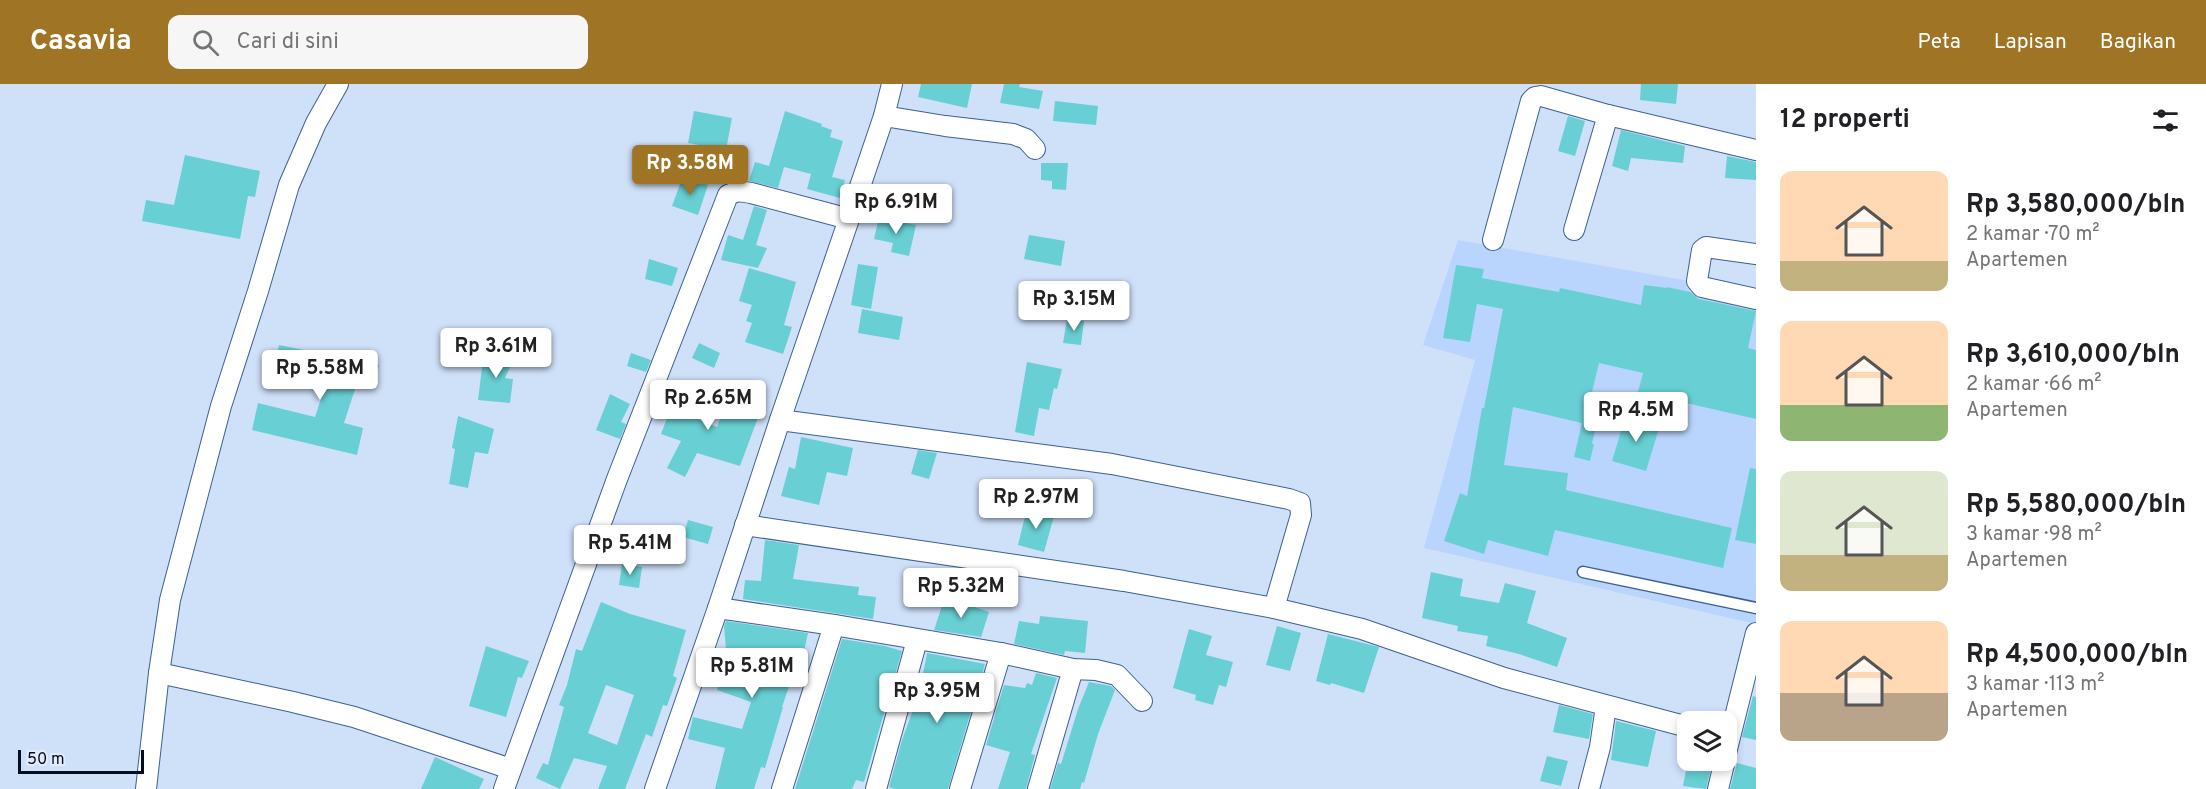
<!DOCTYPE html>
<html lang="id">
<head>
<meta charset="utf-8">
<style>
	:root { --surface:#fff; --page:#f6f6f6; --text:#202124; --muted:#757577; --accent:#9f7424 }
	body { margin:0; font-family:Overpass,sans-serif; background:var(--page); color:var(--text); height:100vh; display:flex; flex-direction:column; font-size:22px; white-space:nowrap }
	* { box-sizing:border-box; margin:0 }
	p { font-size:20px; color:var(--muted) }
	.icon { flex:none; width:33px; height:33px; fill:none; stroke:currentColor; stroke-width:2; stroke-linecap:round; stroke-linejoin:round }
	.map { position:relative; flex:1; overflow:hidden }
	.panel { display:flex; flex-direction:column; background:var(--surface); width:450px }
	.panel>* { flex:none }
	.buttons { position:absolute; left:1677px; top:627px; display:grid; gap:12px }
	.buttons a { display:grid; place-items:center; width:60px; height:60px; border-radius:12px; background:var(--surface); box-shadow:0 3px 9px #0003; font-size:30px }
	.scale { position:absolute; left:18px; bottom:15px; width:126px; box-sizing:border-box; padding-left:6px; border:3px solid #020d22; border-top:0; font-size:16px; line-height:21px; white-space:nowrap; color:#020d22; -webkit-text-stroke:4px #e4ecf9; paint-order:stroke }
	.price { position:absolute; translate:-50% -51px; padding:0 14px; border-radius:6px; background:#fff; color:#222; font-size:20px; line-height:39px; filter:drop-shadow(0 2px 3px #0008) }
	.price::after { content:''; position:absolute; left:50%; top:36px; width:18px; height:14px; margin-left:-9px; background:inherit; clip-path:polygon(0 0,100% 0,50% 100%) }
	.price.active { background:var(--accent); color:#fff }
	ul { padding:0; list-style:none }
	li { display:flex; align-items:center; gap:18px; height:150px; padding:0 24px }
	li span { display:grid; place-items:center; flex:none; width:168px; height:120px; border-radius:12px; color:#555 }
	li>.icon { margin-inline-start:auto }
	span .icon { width:72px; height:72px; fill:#fffc; stroke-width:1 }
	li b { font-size:26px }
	h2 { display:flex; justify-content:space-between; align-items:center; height:72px; padding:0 24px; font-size:26px }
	header { display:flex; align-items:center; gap:36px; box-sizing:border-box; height:84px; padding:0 30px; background:var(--accent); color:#fff }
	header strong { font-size:28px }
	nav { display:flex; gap:33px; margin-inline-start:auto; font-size:21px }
	.search { width:420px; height:54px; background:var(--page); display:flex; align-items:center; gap:15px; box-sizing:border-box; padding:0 21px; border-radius:12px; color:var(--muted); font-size:22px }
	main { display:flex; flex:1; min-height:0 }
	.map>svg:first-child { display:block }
	.built { fill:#bad5fd }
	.building { fill:#68d0d4; fill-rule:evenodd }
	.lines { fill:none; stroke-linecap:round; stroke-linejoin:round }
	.service-casing { stroke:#3c6096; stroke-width:13 }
	.minor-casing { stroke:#3c6096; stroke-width:22 }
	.service { stroke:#fff; stroke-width:10 }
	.minor { stroke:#fff; stroke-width:20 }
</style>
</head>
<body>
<header>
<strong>Casavia</strong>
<div class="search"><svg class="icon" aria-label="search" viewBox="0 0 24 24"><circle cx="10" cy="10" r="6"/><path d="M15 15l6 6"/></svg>Cari di sini</div>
<nav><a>Peta</a><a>Lapisan</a><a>Bagikan</a></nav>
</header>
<main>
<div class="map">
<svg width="1756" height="705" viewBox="0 0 1756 705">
	<rect width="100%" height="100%" fill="#cfe0f9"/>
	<polygon class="built" points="1458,156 1756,209 1756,540 1424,464 1475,276 1423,261"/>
	<g class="building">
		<polygon points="921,0 972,0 967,24 918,13"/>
		<polygon points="1004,0 1020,0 1019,3 1043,7 1039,25 1000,19"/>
		<polygon points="1641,0 1678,0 1676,20 1640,16"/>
		<polygon points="1055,17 1098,22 1096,41 1053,37"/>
		<polygon points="694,27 732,34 726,66 688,59"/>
		<polygon points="785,27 822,40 821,42 832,46 830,53 843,57 832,93 845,96 840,114 807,105 811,90 784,83 778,104 749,97 755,78 769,82"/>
		<polygon points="1568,32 1585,37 1575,72 1558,67"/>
		<polygon points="1621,46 1685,62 1683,79 1631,74 1628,87 1612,82"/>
		<polygon points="185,71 260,87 255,113 248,112 240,155 142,137 146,116 174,121"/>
		<polygon points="1727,72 1756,78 1756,96 1725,94"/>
		<polygon points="1041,79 1068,79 1066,106 1052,105 1052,97 1041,96"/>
		<polygon points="683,92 708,101 698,131 672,122"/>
		<polygon points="754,122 767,126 756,161 767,164 758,184 721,176 728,151 743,156"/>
		<polygon points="879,134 916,141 909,172 891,168 893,159 874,155"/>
		<polygon points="1029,151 1065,157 1061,182 1024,175"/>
		<polygon points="649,175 678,184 672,202 645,195"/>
		<polygon points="858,180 878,183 871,225 851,221"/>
		<polygon points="1456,181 1484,185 1482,194 1559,208 1560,204 1641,221 1644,201 1667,204 1667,203 1690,208 1699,215 1756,227 1748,264 1756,266 1756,335 1638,308 1643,289 1599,279 1592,308 1603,310 1592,360 1594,360 1590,377 1574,373 1582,339 1513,323 1504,381 1568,389 1566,406 1732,444 1723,484 1555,446 1548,472 1488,456 1484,470 1444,457 1460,409 1467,412 1482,324 1484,324 1503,225 1477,220 1470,258 1443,254"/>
		<polygon points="749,184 796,198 784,241 792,243 783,270 745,258 752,239 746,237 752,221 739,217"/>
		<polygon points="862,225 903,233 899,256 858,249"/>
		<polygon points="1067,235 1084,237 1081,261 1063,259"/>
		<polygon points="699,259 720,269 714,284 692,274"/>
		<polygon points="279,261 379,281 374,305 356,302 344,339 363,344 357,371 252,346 258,319 315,333 327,296 274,285"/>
		<polygon points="487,266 513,276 505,294 513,295 510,319 478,316 483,276"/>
		<polygon points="631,269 651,276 646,288 627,282"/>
		<polygon points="1027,278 1062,285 1057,305 1054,304 1049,326 1039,324 1034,352 1015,348"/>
		<polygon points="680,300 702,310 692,333 717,343 729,309 746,315 743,322 760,328 740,382 697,369 685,393 667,384 681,357 661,350"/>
		<polygon points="610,310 630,320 621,338 626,340 620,355 596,346"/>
		<polygon points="1626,331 1660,341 1646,387 1612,377"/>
		<polygon points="458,332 494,345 488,370 475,368 468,404 449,400 455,365 452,364"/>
		<polygon points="801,353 853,364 847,392 827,388 819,421 781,412 789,383 795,385"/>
		<polygon points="918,366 937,369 929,395 911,390"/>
		<polygon points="1750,384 1756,385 1756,460 1735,456"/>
		<polygon points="1027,424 1054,432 1044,468 1018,461"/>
		<polygon points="688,436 713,443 708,460 683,453"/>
		<polygon points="765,456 799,461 793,495 859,503 858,511 876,513 873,535 743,515 745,496 761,497"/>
		<polygon points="622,480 642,483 639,504 619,501"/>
		<polygon points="1431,488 1463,495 1460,512 1499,519 1505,499 1536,507 1527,539 1567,554 1557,583 1519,570 1486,562 1488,552 1457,547 1458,542 1422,534"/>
		<polygon points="945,513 989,528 981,553 934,546"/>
		<path d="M601,518L630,530L686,546L673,592L677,594L667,622L663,621L652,653L646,650L625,705H598L607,682L574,674L560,705L536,694L543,679L548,681L564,623L559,621L567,601L576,565L582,567ZM606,601L634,611L617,661L588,649Z"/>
		<polygon points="1040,532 1088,537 1085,569 1065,567 1064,571 1014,560 1019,537 1039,540"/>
		<polygon points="726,537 808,549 802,577 798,576 782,623 783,623 765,684 761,683 754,705 715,705 725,664 688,655 693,633 742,645 751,618 717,606 731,567 726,565 724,542"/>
		<polygon points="1277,542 1301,549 1290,587 1266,581"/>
		<polygon points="1189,545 1212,552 1206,571 1233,578 1226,603 1219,601 1213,621 1195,616 1196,611 1173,604"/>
		<polygon points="1328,550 1379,563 1364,609 1331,599 1330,601 1316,597"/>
		<polygon points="842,555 885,562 902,567 864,698 856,696 852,705 795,705"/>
		<polygon points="486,562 529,577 522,594 518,593 506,633 469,622"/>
		<polygon points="927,569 985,580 948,705 894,705 889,703 902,656 924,596 922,595"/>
		<polygon points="1036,589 1057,594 1031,670 1035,671 1026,705 998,705 1010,668 986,661 1004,601 1025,604 1027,599 1032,601"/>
		<polygon points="1089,598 1111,602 1115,606 1098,650 1084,699 1082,698 1080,705 1050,705 1058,679 1061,680 1078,625"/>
		<polygon points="1753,612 1756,613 1756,656 1742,653"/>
		<polygon points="1559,621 1593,630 1589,655 1553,648"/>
		<polygon points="1616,637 1656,647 1648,683 1611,676"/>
		<polygon points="1547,672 1568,677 1561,702 1540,697"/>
		<polygon points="435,673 484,695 479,705 421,705"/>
		<polygon points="1688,676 1713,676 1706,705 1683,702"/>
		<polygon points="1737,679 1756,684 1756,705 1730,705"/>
	</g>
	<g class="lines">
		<defs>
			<polyline id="service" points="1583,488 1756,524"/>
			<g id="minor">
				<polyline points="884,32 945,42 1013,50 1026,55 1035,65"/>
				<polyline points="1574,146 1608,31"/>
				<polyline points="1493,156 1531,17 1535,13 1541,12 1608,31 1756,66"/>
				<polyline points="1756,170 1706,163 1702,166 1697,197 1702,203 1756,215"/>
				<polyline points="780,336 1112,380 1289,415 1300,419 1301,431 1274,524"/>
				<polyline points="745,441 1124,497 1274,524 1362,545 1504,594 1688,643"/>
				<polyline points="718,524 834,541 1001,569 1073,585 1096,586 1117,591 1142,617"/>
				<polyline points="159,589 293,618 354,633 511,685"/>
				<polyline points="1726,669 1756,549"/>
				<polyline points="146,705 159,589 170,516 221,322 258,207 289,101 316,39 338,0"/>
				<polyline points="504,705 617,395 728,111 738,107 751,109 849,135"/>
				<polyline points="655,705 718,524 780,336 849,135 884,32 892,0"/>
				<polyline points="782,705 834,541"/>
				<polyline points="876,705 917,556"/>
				<polyline points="960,705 1001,569"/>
				<polyline points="1038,705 1073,585"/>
				<polyline points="1589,705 1600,663 1606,622"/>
				<polyline points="1718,705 1725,676"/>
			</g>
		</defs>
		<use href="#service" class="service-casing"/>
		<use href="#minor" class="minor-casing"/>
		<use href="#service" class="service"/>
		<use href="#minor" class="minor"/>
	</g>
</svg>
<div class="buttons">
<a><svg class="icon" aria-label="layers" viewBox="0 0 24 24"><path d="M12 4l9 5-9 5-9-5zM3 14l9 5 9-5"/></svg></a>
</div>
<div class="scale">50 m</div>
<b class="price active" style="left:690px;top:112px">Rp 3.58M</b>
<b class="price" style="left:896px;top:151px">Rp 6.91M</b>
<b class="price" style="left:1074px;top:248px">Rp 3.15M</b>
<b class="price" style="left:496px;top:295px">Rp 3.61M</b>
<b class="price" style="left:320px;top:317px">Rp 5.58M</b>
<b class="price" style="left:708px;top:347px">Rp 2.65M</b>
<b class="price" style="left:1636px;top:359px">Rp 4.5M</b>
<b class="price" style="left:1036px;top:446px">Rp 2.97M</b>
<b class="price" style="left:630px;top:492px">Rp 5.41M</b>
<b class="price" style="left:961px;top:535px">Rp 5.32M</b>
<b class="price" style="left:752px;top:615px">Rp 5.81M</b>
<b class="price" style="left:937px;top:640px">Rp 3.95M</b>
</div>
<section class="panel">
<h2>12 properti<svg class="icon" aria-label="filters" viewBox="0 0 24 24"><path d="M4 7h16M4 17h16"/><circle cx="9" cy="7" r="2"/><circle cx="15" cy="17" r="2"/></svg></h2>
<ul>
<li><span style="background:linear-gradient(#ffd9b3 75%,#c2b280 0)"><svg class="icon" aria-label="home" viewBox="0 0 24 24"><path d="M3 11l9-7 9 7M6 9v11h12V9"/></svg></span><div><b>Rp 3,580,000/bln</b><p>2 kamar · 70 m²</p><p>Apartemen</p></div></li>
<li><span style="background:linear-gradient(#ffd9b3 70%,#8fb573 0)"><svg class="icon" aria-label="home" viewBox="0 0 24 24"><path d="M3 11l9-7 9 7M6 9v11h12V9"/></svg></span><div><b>Rp 3,610,000/bln</b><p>2 kamar · 66 m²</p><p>Apartemen</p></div></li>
<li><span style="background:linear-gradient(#dfe7d0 70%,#c2b280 0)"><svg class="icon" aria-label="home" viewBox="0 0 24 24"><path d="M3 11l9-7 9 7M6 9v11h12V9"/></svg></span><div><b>Rp 5,580,000/bln</b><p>3 kamar · 98 m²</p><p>Apartemen</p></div></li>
<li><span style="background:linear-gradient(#ffd9b3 60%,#b9a48a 0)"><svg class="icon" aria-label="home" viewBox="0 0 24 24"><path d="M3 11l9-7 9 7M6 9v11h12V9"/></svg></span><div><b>Rp 4,500,000/bln</b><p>3 kamar · 113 m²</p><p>Apartemen</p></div></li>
</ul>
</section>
</main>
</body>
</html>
